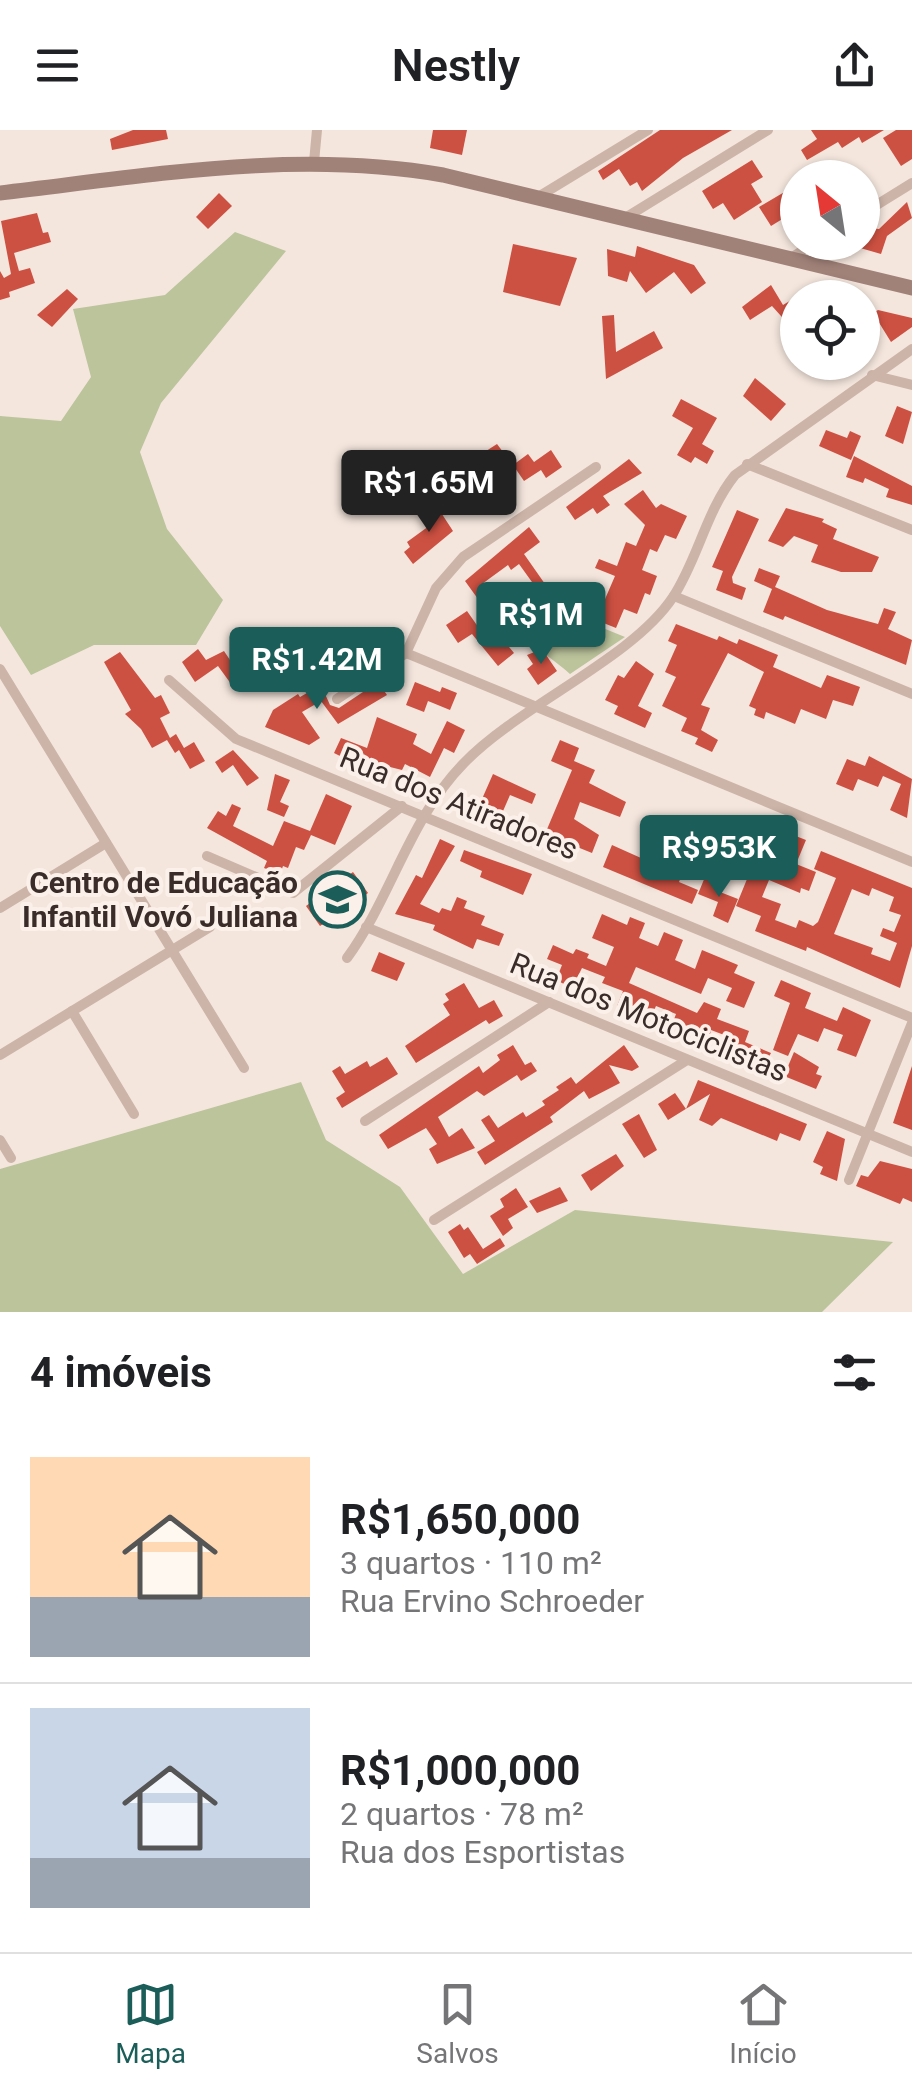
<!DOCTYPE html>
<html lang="pt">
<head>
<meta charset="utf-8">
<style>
	:root { --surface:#fff; --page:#f2f2f2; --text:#202124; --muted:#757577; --line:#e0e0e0; --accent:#1b5e59 }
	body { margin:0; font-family:Roboto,sans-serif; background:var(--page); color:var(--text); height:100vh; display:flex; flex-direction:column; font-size:38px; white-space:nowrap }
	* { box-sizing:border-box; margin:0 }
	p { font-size:32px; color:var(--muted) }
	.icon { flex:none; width:55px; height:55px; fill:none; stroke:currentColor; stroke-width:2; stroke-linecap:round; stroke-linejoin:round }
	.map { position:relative; height:1182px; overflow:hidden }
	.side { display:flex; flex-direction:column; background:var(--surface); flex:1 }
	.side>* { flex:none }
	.needle { width:65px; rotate:330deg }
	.buttons { position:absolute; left:780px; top:30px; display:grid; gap:20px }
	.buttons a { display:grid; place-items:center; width:100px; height:100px; border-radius:50%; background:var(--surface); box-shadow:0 2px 8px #0004; font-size:50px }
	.price { position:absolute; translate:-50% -85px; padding:0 22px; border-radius:10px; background:var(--accent); color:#fff; font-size:32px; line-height:65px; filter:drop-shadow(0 2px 5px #0008) }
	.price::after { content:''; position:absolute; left:50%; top:60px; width:30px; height:22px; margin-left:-15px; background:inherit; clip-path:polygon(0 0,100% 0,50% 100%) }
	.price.on { background:#222; color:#fff }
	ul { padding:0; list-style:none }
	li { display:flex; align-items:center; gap:30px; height:250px; padding:0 30px }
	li+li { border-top:2px solid var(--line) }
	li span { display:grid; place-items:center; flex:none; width:280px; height:200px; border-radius:0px; color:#555 }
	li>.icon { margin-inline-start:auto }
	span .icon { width:120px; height:120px; fill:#fffc; stroke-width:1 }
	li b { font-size:42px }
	h2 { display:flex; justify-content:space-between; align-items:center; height:120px; padding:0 30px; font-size:42px }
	header { display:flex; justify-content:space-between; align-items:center; height:130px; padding:0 30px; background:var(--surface); font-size:45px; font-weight:600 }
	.tabs { display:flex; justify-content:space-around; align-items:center; height:140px; border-top:2px solid var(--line); background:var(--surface); font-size:28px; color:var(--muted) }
	.tabs a { display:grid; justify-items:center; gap:5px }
	.tabs .on { color:var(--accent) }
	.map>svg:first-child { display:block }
	.green { fill:#bcc49c }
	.building { fill:#cd5142; fill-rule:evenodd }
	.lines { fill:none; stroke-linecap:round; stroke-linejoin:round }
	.street { stroke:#cdb4a8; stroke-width:10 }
	.secondary { stroke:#a18279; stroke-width:15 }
	.labels { text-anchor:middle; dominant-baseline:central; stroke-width:8; stroke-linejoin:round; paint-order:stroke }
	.street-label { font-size:30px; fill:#392c29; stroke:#fbf1ea }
	.poi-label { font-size:30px; font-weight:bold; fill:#392c29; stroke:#fbf1ea; text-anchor:end }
</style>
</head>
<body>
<header><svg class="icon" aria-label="menu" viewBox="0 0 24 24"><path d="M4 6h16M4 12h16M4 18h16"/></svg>Nestly<svg class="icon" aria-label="share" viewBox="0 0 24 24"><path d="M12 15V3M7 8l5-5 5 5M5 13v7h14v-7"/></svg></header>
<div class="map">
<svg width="912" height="1182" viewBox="0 0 912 1182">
	<rect width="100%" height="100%" fill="#f4e6dd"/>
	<g class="green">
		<polygon points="235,102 286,121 161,273 140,322 167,399 223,470 196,515 94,515 31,545 0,496 0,286 61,291 91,247 73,179 165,165"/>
		<path d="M534,470L625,507L570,544C552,527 514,506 505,487Z"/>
		<polygon points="301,952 326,1010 400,1057 463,1144 575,1080 893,1112 822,1182 0,1182 0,1039"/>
	</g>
	<g class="building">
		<polygon points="133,0 166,0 168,9 112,20 110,9"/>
		<polygon points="433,0 467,0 462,25 430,18"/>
		<polygon points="660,0 732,0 683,28 642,61 637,52 630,56 619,39 603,50 598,41"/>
		<polygon points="811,0 884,0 862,13 859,7 842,18 838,12 807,30 801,20 817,9"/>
		<polygon points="896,0 912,0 912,29 901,36 883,8"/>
		<polygon points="752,30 763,47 751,54 762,72 734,90 723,73 713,79 702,61"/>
		<polygon points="798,54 798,110 784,88 771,96 759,77"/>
		<polygon points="219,63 232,76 208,99 196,87"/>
		<polygon points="907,72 912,88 887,106 881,124 843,113 862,112 862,97 879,99"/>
		<polygon points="37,83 43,103 48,102 51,112 14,123 19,141 30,138 35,153 9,162 10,167 0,170 0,141 4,148 11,144 1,91"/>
		<polygon points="513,114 577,128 560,176 503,162"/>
		<polygon points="637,116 694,135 706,153 691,164 674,142 646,163 630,141 627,152 608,146 607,119 635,127"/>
		<polygon points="771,155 783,175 798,166 798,191 790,196 772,176 750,190 742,177"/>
		<polygon points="67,159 78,169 52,197 37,185"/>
		<polygon points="878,180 912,188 912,197 891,212 878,191 869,196 865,189"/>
		<polygon points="614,185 616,222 654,201 663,218 606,249 602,186"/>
		<polygon points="755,248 786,274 771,291 743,266"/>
		<polygon points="681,269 717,288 702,314 714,321 707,334 695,327 691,333 677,325 693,298 672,286"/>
		<polygon points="897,276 912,282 903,314 885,306"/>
		<polygon points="826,300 847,308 850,301 861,306 851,330 819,316"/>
		<polygon points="497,314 506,326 468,345 463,339 469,332"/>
		<polygon points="551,320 562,337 546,348 541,340 524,351 513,335 528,324 534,332"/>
		<polygon points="854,326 912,356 912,375 886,367 889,359 865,348 863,353 846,347"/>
		<polygon points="629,329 642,343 603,366 610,375 597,384 593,378 575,390 566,377"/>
		<polygon points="643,360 656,378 661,374 687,386 676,409 665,405 657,422 650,419 642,440 657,446 650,465 645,463 637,484 624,479 616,498 596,490 615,446 595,438 599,429 617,436 626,412 636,416 645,395 624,374"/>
		<polygon points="436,375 453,401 413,434 404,422 410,417 407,412 429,396 421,385"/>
		<polygon points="786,378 824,389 822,392 837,399 833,409 879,427 872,442 841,442 811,432 818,415 794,406 783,417 768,411"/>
		<polygon points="737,380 759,389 732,447 733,453 746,458 742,470 716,460 723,441 712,437"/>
		<polygon points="529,397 540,412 524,424 545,454 537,459 519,434 511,440 508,435 482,454 487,462 478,469 465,451"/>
		<polygon points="759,438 780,446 775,457 827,480 878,494 884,478 896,482 888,499 912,510 906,535 785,486 783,490 763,482 772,459 754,451"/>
		<polygon points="467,481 481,501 488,497 496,501 514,523 498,536 472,504 458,513 446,495"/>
		<polygon points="676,494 717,510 719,506 737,514 739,509 778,525 773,537 821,558 827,545 860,557 853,576 833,570 826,589 801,579 795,594 766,582 764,589 754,585 756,579 749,576 764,542 728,523 701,575 710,578 701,600 718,610 712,622 695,614 698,608 681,601 687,588 662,576 676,547 665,542 677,515 668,511"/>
		<polygon points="198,519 206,530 224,521 244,551 234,558 218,536 195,552 182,532"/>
		<polygon points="542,519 557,541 538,555 527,539 533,534 527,525"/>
		<polygon points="361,520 371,536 342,555 337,550 347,542 341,533"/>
		<polygon points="120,522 155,568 161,565 170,583 160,588 170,608 176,604 184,618 194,612 205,631 190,639 179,620 175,623 167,610 152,618 141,599 125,584 131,580 104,532"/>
		<polygon points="636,531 654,544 638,576 652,583 645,598 614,584 618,576 605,570 618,545 624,548"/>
		<polygon points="378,552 387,565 338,594 321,571 302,582 320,608 309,615 265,597 273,580 298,564 300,567 321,555 330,575 339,578"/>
		<polygon points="415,552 440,562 442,557 457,563 450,580 428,571 424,582 406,575"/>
		<polygon points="377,587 417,604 413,614 431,624 447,591 465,600 454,623 444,618 430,647 405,634 402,640 378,634 375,641 368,640 334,623 341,608 367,618"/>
		<polygon points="560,610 579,618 574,631 595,640 589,653 626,672 620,687 580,672 574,689 599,705 592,723 545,704 572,640 551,631"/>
		<polygon points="233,620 259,648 247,656 233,635 222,643 215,632"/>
		<polygon points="869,626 912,649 907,688 890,680 901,654 883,646 878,657 858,649 853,661 836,654 847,629 865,636"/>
		<polygon points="275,644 290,650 280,672 289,676 284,687 267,680"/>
		<polygon points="493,644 536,664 532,674 510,665 500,688 478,678"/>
		<polygon points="326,664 352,676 335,715 311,705 304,720 296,717 288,738 283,736 280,744 264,738 267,731 207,698 218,681 226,686 232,674 241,678 233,696 273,716 284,691 310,701"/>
		<path d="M788,703L806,710L796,734L816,742L809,761L801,758L800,763L769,750L762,767L781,774L775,790L796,798L799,790L813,796L818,792L836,748L814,739L821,721L912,758V816L900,858L807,817L806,821L755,801L761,786L736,776L763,710L782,718ZM872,758L894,767L889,781L901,785L894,802L883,798L880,806L897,813L890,831L871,824L873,818L834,804L852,759L869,766Z"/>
		<polygon points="653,706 665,711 662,718 688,729 679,752 698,760 692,774 603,737 612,715 641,728"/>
		<polygon points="440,709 455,716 420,774 439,783 442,778 451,781 457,767 467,771 464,778 485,786 481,795 504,804 499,816 477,809 473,819 433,800 435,795 395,784 416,745 422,748"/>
		<polygon points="464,720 532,744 523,765 480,747 482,741 460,731"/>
		<polygon points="353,742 368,763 320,796 306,776"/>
		<polygon points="705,747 719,753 720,762 738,769 728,793 713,786 718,772 698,764"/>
		<polygon points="602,784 627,795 630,787 645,793 639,808 658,816 664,802 683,810 675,830 695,839 702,820 738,835 734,843 755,852 744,878 726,871 732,858 708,848 701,864 636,837 629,853 697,883 704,872 721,879 717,889 749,901 745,912 771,923 764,936 726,922 732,908 711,900 710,905 688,896 686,901 672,895 676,884 656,876 651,887 617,876 623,861 602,853 605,847 582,838 572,858 556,850 562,835 547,829 553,815 573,824 576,819 589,824 587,828 606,836 614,817 592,808"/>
		<polygon points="379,822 405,833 397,851 371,841"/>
		<polygon points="781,850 811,863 805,878 837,891 843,877 871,890 856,927 837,920 843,905 824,898 818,912 798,904 788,926 773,920 790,873 774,866"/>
		<polygon points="464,853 479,878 494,870 503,886 489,894 486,890 416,933 405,916 450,885 443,874 449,870 445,864"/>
		<polygon points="513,915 525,935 531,932 537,941 521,951 517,945 484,966 477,961 438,987 449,1007 462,998 475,1018 437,1034 429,1019 437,1014 426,998 388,1019 379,1005 479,936 483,943 500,930 497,925"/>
		<polygon points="624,915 639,937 632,941 609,935 620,953 589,969 584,961 550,987 553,992 485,1035 477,1022 495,1011 481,990 489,985 498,998 523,982 526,987 545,975 542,971 559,960 556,957 571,947 576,954"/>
		<polygon points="794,922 819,937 816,944 822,946 816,959 784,946"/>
		<polygon points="387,927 398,944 342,978 336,968 345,962 332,941 340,936 345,944 367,931 370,937"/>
		<polygon points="912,936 912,1000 893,993"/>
		<polygon points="698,950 807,994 800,1011 780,1003 777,1011 721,988 712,996 699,990 710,964 668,990 658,974 675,963 686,979"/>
		<polygon points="639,984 657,1020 644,1028 622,994"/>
		<polygon points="827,1001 845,1009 837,1051 820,1044 823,1037 813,1032"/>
		<polygon points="616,1024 624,1036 591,1061 581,1045"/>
		<polygon points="880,1031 912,1039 912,1072 903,1068 900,1074 856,1056 861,1045 868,1047"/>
		<polygon points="560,1057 568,1071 537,1083 529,1071"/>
		<polygon points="516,1058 528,1077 508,1089 513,1098 503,1106 490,1086 504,1077 500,1069"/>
		<polygon points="460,1094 464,1100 468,1097 483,1119 500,1108 505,1116 477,1134 470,1124 464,1128 448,1102"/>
	</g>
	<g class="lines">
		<g class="street">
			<polyline points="314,32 317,0"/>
			<polyline points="538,67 648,0"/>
			<polyline points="862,84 912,53"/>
			<polyline points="625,88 768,0"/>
			<polyline points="791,128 816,112"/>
			<polyline points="872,245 912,255"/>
			<polyline points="747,334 912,400"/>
			<polyline points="674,466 912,564"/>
			<polyline points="406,523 912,732"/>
			<polyline points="0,539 244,938"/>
			<polyline points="169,550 236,609 912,888"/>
			<polyline points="337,569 406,523 436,458 463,427 596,337"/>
			<polyline points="207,726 293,763 402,676"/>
			<polyline points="0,778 106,713"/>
			<polyline points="366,797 912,1022"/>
			<path d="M347,828C392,766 409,689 464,633C520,575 632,529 673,467C698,429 706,381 735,345L912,219"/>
			<polyline points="72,881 134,984"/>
			<polyline points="0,925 210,797"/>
			<polyline points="365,991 549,872"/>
			<polyline points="0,1010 11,1028"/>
			<polyline points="849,1050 912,893"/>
			<polyline points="434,1090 687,930"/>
		</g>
		<path class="secondary" d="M0,63C147,46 295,19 443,45L912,158"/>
	</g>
	<defs>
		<symbol id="school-ring" viewBox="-11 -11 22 22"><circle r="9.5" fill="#fbf1ea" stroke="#1b5e59" stroke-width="1.5"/><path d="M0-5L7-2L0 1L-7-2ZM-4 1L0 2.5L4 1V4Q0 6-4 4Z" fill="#1b5e59"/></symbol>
	</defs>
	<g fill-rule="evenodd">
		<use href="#school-ring" x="306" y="738" width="63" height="63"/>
	</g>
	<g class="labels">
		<g class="street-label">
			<text transform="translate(459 673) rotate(22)">Rua dos Atiradores</text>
			<text transform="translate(649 887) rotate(22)">Rua dos Motociclistas</text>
		</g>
		<g class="poi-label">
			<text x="298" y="752">Centro de Educação<tspan x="298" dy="34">Infantil Vovó Juliana</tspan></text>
		</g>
	</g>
</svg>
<div class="buttons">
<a><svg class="needle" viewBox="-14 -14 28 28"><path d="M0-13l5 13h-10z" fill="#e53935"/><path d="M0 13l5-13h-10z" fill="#757577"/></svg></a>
<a><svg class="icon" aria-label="locate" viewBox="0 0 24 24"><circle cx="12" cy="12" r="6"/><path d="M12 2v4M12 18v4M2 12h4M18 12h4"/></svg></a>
</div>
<b class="price on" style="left:429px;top:405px">R$1.65M</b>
<b class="price" style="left:541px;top:537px">R$1M</b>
<b class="price" style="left:317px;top:582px">R$1.42M</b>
<b class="price" style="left:719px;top:770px">R$953K</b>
</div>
<section class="side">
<h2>4 imóveis<svg class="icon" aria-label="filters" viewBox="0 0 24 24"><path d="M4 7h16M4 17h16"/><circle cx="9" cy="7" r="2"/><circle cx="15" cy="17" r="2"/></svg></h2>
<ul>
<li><span style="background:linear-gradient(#ffd9b3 70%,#9aa5b1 0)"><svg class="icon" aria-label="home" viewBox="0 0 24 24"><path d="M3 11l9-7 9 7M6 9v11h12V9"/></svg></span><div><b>R$1,650,000</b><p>3 quartos · 110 m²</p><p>Rua Ervino Schroeder</p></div></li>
<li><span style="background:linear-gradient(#c9d6e8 75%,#9aa5b1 0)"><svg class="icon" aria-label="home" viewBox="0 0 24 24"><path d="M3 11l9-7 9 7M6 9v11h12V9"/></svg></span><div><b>R$1,000,000</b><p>2 quartos · 78 m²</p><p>Rua dos Esportistas</p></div></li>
</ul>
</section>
<nav class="tabs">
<a class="on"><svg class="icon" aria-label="map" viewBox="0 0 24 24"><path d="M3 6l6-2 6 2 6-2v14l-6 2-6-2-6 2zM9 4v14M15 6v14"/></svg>Mapa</a>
<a><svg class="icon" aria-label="saved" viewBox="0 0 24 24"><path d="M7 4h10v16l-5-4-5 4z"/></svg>Salvos</a>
<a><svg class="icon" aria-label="home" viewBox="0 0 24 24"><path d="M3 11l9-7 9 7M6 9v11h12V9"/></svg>Início</a>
</nav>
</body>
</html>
